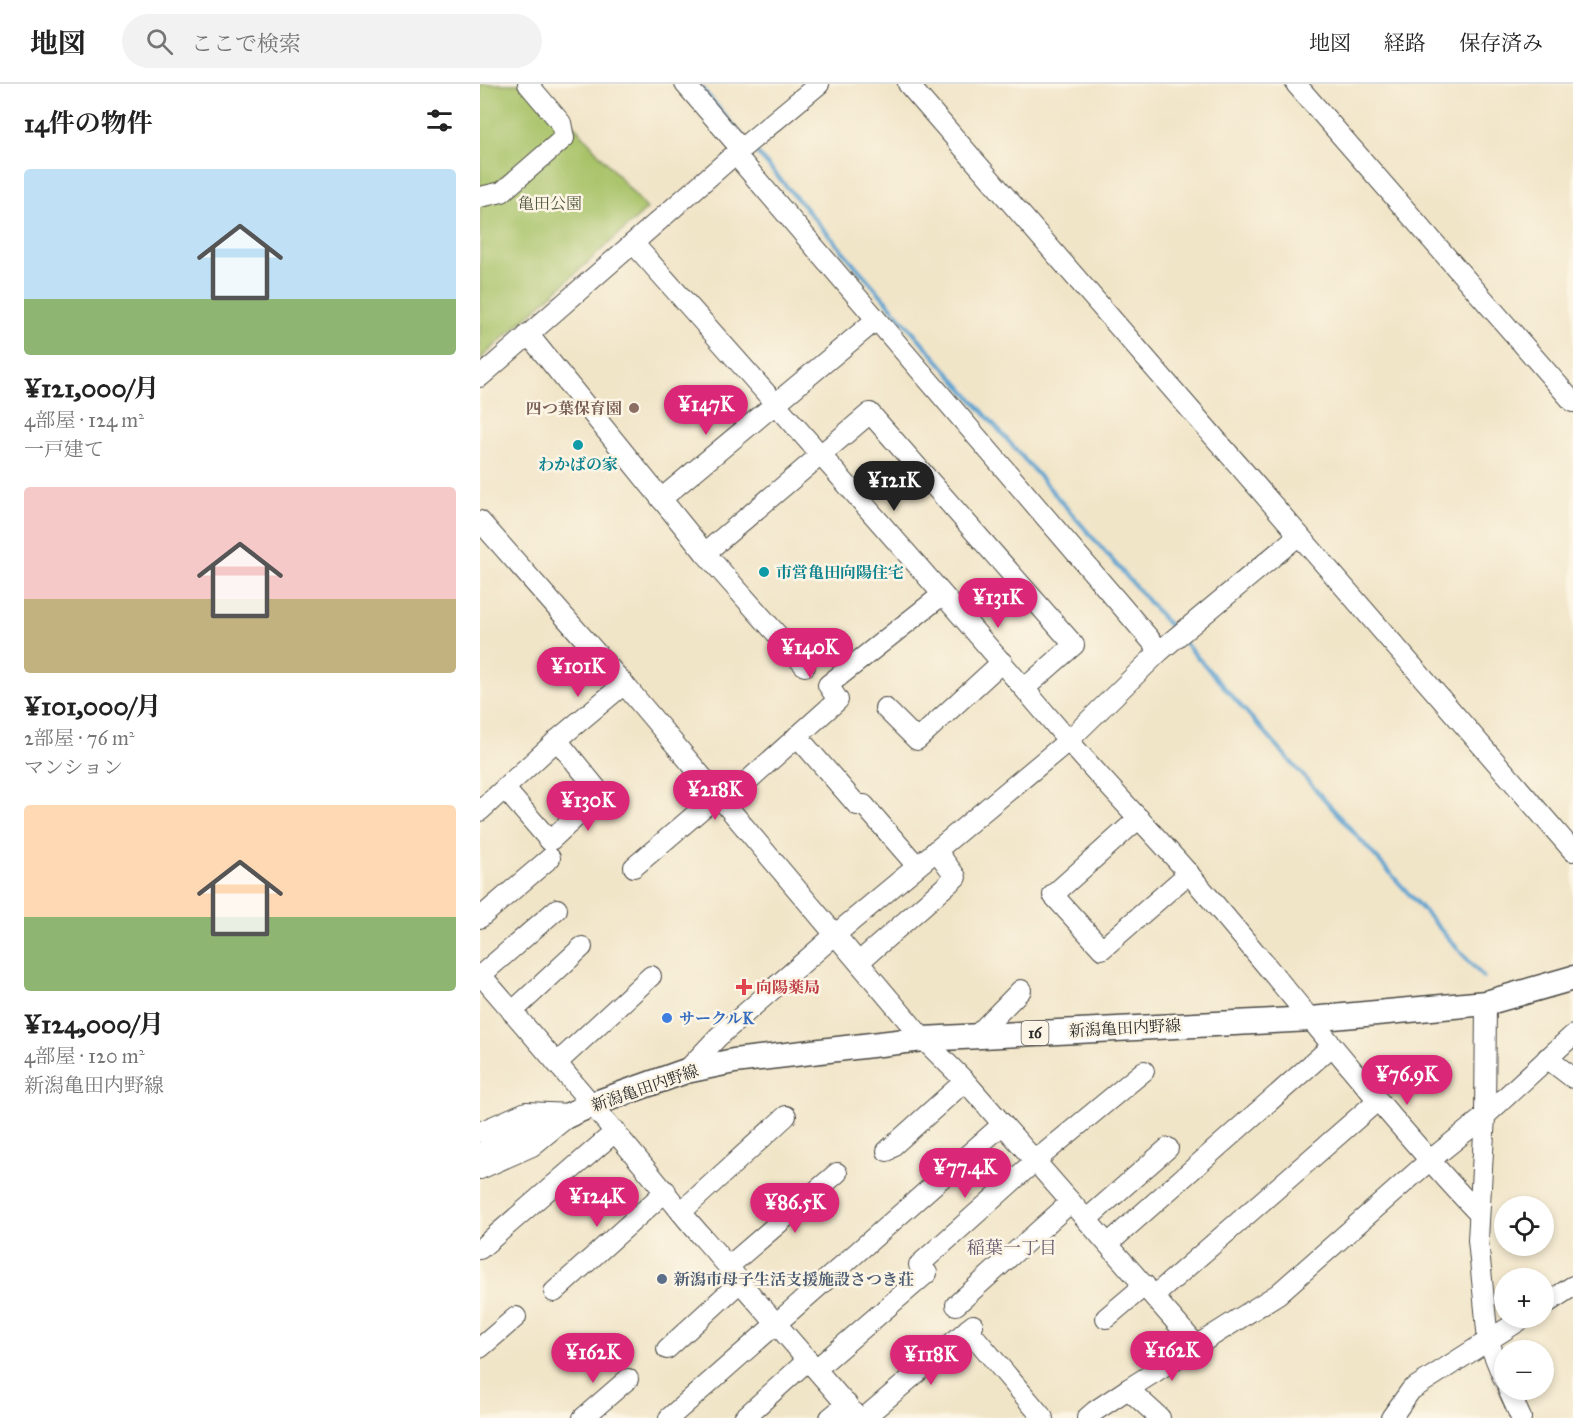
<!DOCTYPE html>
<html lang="ja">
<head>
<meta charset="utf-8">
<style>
	:root { --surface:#fff; --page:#f2f2f2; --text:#222; --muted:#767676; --line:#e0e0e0; --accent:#db2777 }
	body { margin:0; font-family:"IM FELL Great Primer","Noto Serif JP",serif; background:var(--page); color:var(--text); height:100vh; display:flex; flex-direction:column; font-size:22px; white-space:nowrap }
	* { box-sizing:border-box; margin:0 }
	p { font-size:20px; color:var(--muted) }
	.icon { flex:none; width:33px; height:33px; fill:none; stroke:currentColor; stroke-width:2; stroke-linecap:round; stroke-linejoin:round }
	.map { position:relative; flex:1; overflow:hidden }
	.sheet { display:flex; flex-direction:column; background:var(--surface); width:480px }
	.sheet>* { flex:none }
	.fabs { position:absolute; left:1014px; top:1112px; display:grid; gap:12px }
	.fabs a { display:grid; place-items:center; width:60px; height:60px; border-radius:50%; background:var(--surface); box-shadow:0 3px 9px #0003; font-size:30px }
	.price { position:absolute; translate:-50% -51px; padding:0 14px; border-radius:21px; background:var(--accent); color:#fff; font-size:20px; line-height:39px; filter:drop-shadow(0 2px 3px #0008) }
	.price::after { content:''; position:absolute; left:50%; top:36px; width:18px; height:14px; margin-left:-9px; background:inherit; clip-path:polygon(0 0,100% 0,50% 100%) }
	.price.selected { background:#222; color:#fff }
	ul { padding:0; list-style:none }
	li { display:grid; align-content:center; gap:12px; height:318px; padding:0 24px }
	li span { display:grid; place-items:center; height:186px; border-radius:6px; color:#555 }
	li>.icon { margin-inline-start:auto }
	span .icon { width:108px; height:108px; fill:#fffc; stroke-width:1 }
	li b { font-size:26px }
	h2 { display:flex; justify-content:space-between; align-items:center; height:72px; padding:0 24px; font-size:26px }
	header { display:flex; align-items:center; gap:36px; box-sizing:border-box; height:84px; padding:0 30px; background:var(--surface); border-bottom:2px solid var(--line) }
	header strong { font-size:28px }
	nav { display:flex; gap:33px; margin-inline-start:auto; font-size:21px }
	.search { width:420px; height:54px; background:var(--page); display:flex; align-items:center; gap:15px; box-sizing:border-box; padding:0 21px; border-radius:33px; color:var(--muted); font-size:22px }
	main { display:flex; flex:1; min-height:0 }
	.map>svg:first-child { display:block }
	.green { fill:#a7c268; stroke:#69764a; stroke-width:1.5 }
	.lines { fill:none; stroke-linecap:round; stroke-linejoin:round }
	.stream { stroke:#59a1d0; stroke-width:4 }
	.minor-casing { stroke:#494743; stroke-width:22 }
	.major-casing { stroke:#494743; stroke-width:27 }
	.minor { stroke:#fff; stroke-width:20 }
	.major { stroke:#fff; stroke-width:24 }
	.education-dot { fill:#8d6e63; stroke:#fcf5e5; stroke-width:2 }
	.culture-dot { fill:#0f9aa8; stroke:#fcf5e5; stroke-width:2 }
	.health-dot { fill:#e0444e; stroke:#fcf5e5; stroke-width:2 }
	.shop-dot { fill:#3f7fe0; stroke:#fcf5e5; stroke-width:2 }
	.service-dot { fill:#5c6f8a; stroke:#fcf5e5; stroke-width:2 }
	.labels { text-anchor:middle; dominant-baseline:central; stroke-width:5; stroke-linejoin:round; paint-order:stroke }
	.shield { fill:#fcf5e5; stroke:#6a6863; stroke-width:1.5 }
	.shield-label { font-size:15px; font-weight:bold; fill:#2b2b2b }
	.park-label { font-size:16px; fill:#50583d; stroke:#fcf5e5 }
	.education-label { font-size:16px; font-weight:bold; fill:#785e54; stroke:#fcf5e5; text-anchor:end }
	.culture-label { font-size:16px; font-weight:bold; fill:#0d838f; stroke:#fcf5e5 }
	.health-label { font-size:16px; font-weight:bold; fill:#be3a42; stroke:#fcf5e5; text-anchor:start }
	.shop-label { font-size:16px; font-weight:bold; fill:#366cbe; stroke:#fcf5e5; text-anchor:start }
	.street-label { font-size:16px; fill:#2b2b2b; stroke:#fcf5e5 }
	.service-label { font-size:16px; font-weight:bold; fill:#4e5e75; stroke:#fcf5e5; text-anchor:start }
	.neighbourhood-label { font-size:18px; fill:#66596f; stroke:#fcf5e5 }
</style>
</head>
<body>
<header>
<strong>地図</strong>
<div class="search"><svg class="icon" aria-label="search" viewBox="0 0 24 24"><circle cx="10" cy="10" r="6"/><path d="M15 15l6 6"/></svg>ここで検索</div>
<nav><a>地図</a><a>経路</a><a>保存済み</a></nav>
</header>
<main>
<section class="sheet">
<h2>14件の物件<svg class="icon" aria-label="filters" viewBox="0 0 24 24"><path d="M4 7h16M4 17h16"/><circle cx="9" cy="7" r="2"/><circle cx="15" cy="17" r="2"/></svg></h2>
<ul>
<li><span style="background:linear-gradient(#bfe0f5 70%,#8fb573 0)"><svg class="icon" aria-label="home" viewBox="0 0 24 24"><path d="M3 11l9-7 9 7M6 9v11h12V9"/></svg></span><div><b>¥121,000/月</b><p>4部屋 · 124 m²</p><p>一戸建て</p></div></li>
<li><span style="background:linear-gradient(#f6c9c9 60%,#c2b280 0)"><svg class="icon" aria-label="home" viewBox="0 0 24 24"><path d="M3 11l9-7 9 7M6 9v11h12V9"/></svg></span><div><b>¥101,000/月</b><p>2部屋 · 76 m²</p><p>マンション</p></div></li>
<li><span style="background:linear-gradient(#ffd9b3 60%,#8fb573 0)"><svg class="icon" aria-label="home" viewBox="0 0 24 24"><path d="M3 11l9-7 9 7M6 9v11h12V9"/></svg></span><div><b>¥124,000/月</b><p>4部屋 · 120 m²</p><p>新潟亀田内野線</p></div></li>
</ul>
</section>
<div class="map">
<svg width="1093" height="1334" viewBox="0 0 1093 1334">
	<rect width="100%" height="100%" fill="#fcf5e5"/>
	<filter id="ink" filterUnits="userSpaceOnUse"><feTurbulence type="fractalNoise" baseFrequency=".0167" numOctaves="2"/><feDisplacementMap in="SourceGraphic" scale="12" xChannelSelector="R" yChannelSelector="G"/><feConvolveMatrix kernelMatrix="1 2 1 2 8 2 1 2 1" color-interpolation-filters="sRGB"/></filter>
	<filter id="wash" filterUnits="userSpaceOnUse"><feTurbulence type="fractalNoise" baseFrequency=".008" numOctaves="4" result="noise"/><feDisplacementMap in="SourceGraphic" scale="24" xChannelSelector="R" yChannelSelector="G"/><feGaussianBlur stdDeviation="1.35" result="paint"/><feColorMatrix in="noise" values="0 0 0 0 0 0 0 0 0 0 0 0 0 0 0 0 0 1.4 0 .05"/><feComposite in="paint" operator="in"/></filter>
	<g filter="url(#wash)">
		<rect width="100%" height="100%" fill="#f1e5c8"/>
		<polygon class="green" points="0,0 58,0 167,125 0,275"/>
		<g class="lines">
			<g class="stream">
				<polyline points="218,0 265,55"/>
				<polyline points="272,63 695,548"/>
				<polyline points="702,556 1003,893"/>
			</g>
		</g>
	</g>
	<g filter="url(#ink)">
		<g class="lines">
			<defs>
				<g id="minor">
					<polyline points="205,0 261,65"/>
					<polyline points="428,0 1093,767"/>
					<polyline points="816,0 1093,318"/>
					<polyline points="255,70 680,567"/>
					<polyline points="0,113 22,108 84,54 81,39 48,0"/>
					<path d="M153,159C299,323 445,488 588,656C627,702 670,745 709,790C807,903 897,1022 999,1130"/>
					<polyline points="48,250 225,469 390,329 594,561 545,604"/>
					<polyline points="0,293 255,70 339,0"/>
					<polyline points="181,415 396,236"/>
					<polyline points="0,437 144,600 443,955 485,997 716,1261"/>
					<polyline points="225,469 325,582"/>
					<polyline points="405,624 437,656 522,578"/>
					<polyline points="317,652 377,721 384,721 437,782"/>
					<polyline points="25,705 70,757 121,710 77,656"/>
					<polyline points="243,719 358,616 348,601 462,511"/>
					<polyline points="0,727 77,656 144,600"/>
					<polyline points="659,734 573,811 622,865 709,789"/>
					<polyline points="154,783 237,712"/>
					<polyline points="0,834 70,774"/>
					<polyline points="379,878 476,793 456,766"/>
					<path d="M0,890C68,969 136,1047 201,1128C220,1152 242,1173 260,1198L378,1334"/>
					<polyline points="1,891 77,825"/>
					<polyline points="1006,919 1005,1032 998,1156 1008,1256 1024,1296"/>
					<polyline points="32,928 102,863"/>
					<polyline points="496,952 541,906"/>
					<polyline points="1067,974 1093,994"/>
					<polyline points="77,979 171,892"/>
					<polyline points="206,987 238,953 356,850 588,657 680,567 819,451"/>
					<polyline points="0,1048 46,1028 91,1030 52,1062 0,1085"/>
					<polyline points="407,1067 485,997"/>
					<polyline points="201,1128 306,1032"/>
					<polyline points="607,1135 688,1064"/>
					<polyline points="628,1160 852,962"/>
					<polyline points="0,1165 136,1047"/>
					<polyline points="439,1181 555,1077 664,987"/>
					<polyline points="249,1182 357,1089"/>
					<polyline points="74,1208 186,1107"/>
					<polyline points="675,1211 897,1017"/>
					<polyline points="476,1221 591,1118"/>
					<polyline points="1064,1221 1093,1202"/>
					<polyline points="626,1234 665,1201"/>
					<polyline points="488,1245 563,1334"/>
					<polyline points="0,1264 36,1233"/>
					<polyline points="187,1265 260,1198"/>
					<polyline points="336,1285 447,1189"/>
					<polyline points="648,1305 680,1334"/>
					<polyline points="1028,1305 1041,1334"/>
					<polyline points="103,1334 148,1295"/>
					<polyline points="189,1334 523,1040"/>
					<polyline points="264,1334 328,1276"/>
					<polyline points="350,1334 367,1320"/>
					<polyline points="384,1334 493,1241"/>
					<polyline points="607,1334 615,1327 648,1305 798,1210 949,1077 1005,1032 1093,951"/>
					<polyline points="911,1334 931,1306 1045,1233"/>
				</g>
				<polyline id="major" points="0,1071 113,1020 206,987 254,977 443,955 831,935 1006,919 1093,894"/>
			</defs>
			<use href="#minor" class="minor-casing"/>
			<use href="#major" class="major-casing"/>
			<use href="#minor" class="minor"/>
			<use href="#major" class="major"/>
		</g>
	</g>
	<circle class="education-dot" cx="154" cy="324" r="6"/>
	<g class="culture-dot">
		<circle cx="98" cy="361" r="6"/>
		<circle cx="284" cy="488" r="6"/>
	</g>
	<path class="health-dot" d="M261 894h6v6h6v6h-6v6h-6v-6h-6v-6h6z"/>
	<circle class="shop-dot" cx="187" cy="934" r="6"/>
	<circle class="service-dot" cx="182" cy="1195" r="6"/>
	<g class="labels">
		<rect class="shield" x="541.5" y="937" width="27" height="24" rx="4.5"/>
		<g class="shield-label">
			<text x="555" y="949">16</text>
		</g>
		<g class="park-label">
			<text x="70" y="119">亀田公園</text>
		</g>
		<g class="education-label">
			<text x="142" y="324">四つ葉保育園</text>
		</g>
		<g class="culture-label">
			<text x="98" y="380">わかばの家</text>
			<text x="296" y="488" text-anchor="start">市営亀田向陽住宅</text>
		</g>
		<g class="health-label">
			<text x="276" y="903">向陽薬局</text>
		</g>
		<g class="shop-label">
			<text x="199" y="934">サークルK</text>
		</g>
		<g class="street-label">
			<text transform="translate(645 944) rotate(-3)">新潟亀田内野線</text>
			<text transform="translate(165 1004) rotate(-19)">新潟亀田内野線</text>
		</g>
		<g class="service-label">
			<text x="194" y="1195">新潟市母子生活支援施設さつき荘</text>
		</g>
		<g class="neighbourhood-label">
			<text x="532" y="1164">稲葉一丁目</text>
		</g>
	</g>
</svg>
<div class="fabs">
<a><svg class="icon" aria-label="locate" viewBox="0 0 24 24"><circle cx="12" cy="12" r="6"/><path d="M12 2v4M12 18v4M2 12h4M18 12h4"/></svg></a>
<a>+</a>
<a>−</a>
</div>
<b class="price" style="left:226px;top:352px">¥147K</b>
<b class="price selected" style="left:414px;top:428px">¥121K</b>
<b class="price" style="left:518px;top:545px">¥131K</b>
<b class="price" style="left:330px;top:595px">¥140K</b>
<b class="price" style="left:98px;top:614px">¥101K</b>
<b class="price" style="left:235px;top:737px">¥218K</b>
<b class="price" style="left:108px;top:748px">¥130K</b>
<b class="price" style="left:927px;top:1022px">¥76.9K</b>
<b class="price" style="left:485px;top:1115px">¥77.4K</b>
<b class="price" style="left:117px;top:1144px">¥124K</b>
<b class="price" style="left:315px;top:1150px">¥86.5K</b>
<b class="price" style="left:692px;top:1298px">¥162K</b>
<b class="price" style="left:113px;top:1300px">¥162K</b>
<b class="price" style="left:451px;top:1302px">¥118K</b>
</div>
</main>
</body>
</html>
